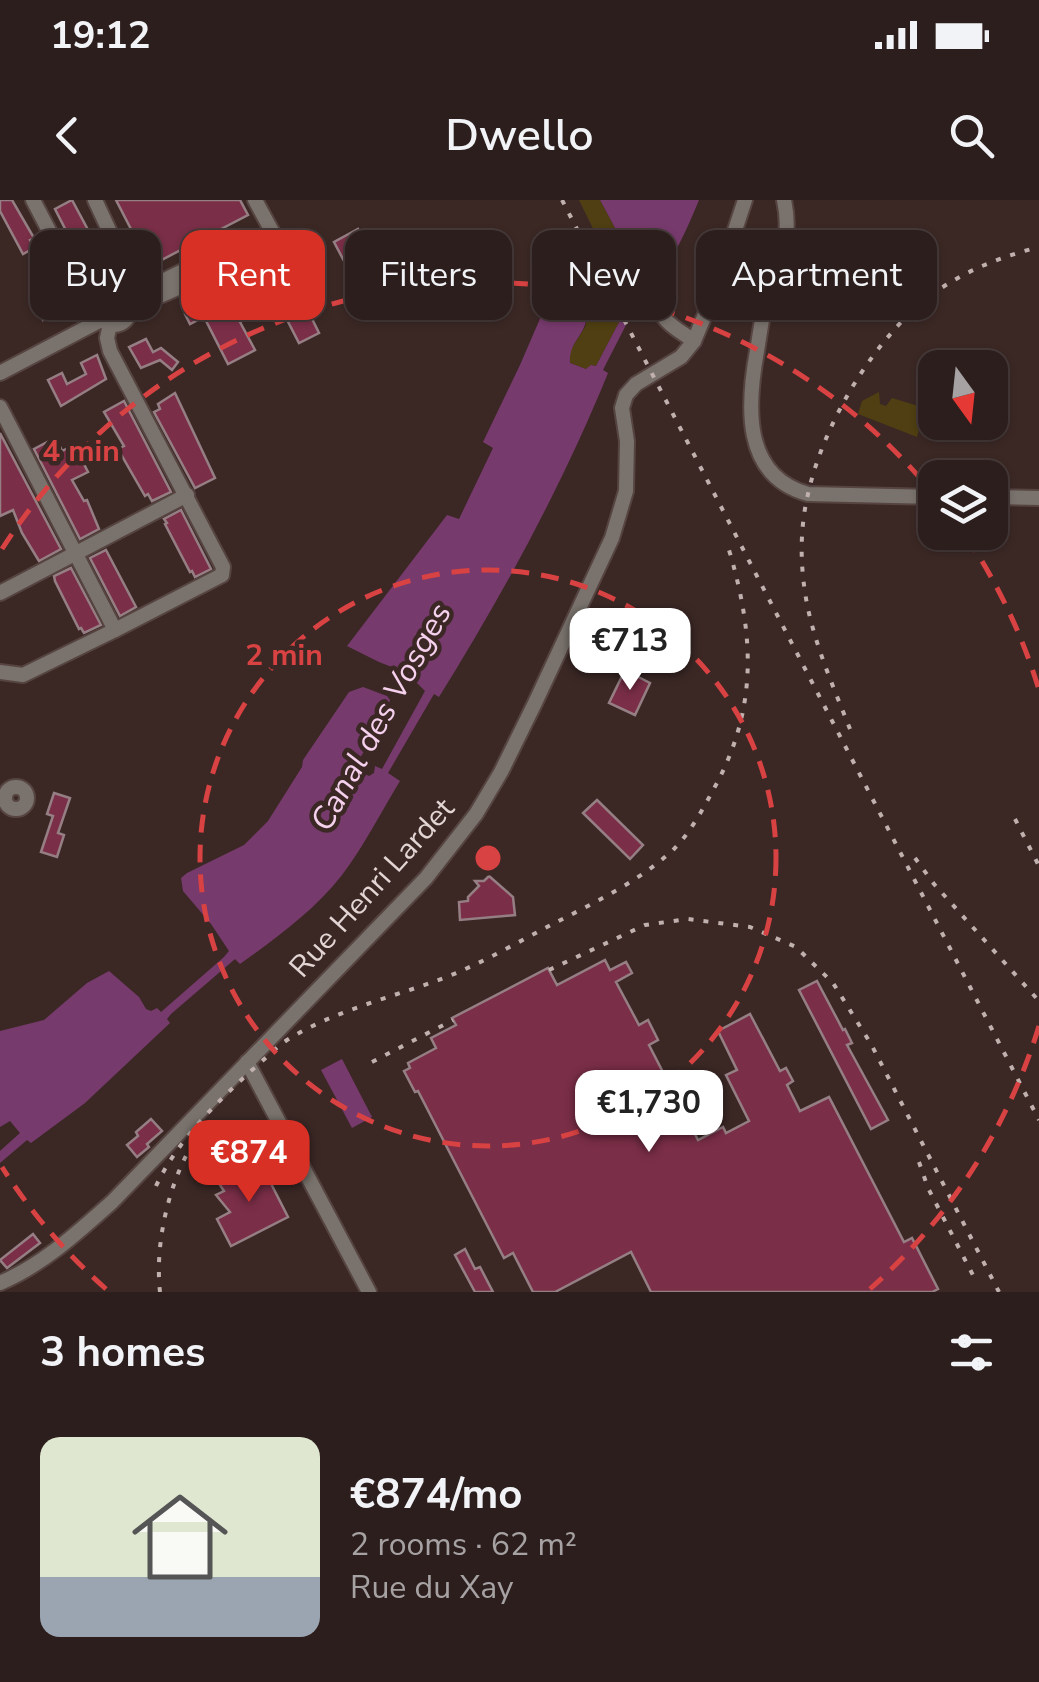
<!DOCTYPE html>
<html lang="en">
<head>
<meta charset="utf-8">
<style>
	:root { --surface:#2c1e1c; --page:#342725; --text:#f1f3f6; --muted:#a6a2a3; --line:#483c3b; --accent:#d93025 }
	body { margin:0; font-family:"Nunito Sans",sans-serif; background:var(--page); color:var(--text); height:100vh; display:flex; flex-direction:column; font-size:38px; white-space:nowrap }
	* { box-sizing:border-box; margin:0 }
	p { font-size:32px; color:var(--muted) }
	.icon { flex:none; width:55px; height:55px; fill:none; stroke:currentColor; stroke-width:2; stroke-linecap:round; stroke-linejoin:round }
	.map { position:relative; height:1092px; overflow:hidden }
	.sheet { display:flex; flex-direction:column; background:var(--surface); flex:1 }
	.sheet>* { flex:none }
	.hud { position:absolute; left:30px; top:30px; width:980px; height:90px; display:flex; gap:20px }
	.needle { width:65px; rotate:165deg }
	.controls { position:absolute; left:918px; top:150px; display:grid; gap:20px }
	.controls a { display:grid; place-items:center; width:90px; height:90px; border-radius:20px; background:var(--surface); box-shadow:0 2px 8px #0004,0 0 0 2px var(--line); font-size:50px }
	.price { position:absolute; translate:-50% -85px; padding:0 22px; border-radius:20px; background:#fff; color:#222; font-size:32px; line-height:65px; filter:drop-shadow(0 2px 5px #0008) }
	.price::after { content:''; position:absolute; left:50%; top:60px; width:30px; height:22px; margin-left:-15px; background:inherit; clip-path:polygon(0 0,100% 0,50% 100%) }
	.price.active { background:var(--accent); color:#fff }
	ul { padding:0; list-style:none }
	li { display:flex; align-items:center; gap:30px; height:250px; padding:0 40px }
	li span { display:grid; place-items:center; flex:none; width:280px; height:200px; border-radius:20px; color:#555 }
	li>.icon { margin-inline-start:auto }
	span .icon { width:120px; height:120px; fill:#fffc; stroke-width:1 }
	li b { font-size:42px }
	h2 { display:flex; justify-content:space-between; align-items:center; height:120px; padding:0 40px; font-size:42px }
	.pill { padding:0 35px; border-radius:20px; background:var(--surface); box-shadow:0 2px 8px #0004,0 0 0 2px var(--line); font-size:35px; line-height:90px }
	.pill.active { background:var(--accent); color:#fff }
	.status { display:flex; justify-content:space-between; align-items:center; height:70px; padding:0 50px; background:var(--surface); direction:ltr }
	.status svg { height:28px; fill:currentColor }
	header { display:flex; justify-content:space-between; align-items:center; height:130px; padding:0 40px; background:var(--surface); font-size:45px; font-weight:600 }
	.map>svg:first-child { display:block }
	.green { fill:#4f3f12 }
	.water { fill:#773a6d }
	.building { fill:#7a2e47; stroke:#967f84; stroke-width:2.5 }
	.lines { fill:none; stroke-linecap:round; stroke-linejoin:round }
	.minor-casing { stroke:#564441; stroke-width:18 }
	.minor { stroke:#7a736d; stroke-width:14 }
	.rail { stroke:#c0b1af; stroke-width:4; stroke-dasharray:5 10; stroke-linecap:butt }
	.ring { fill:none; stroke:#d84242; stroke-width:5; stroke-dasharray:18 12 }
	.labels { text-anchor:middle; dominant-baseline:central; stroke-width:9; stroke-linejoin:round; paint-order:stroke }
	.street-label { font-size:30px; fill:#e2d5d3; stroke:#3b2825 }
	.water-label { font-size:32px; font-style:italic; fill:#f6d1ee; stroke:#3b2825 }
	.centre { fill:#d84242; stroke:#3b2825; stroke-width:5 }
	.ring-label { font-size:30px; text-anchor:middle; font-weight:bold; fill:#d84242; stroke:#3b2825; stroke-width:9; stroke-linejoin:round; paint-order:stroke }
</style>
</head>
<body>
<div class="status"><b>19:12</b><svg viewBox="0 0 49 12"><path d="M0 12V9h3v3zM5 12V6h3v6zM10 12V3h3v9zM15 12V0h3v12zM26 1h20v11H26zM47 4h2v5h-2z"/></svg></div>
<header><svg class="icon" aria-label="back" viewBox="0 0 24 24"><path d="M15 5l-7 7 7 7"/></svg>Dwello<svg class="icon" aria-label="search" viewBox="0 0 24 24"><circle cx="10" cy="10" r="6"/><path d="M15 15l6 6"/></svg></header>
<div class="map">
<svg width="1039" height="1092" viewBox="0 0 1039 1092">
	<rect width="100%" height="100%" fill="#3b2825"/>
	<g class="green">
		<polygon points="579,0 600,0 641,76 639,84 596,166 592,165 586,169 570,163 570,151 585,127 593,98 598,96 610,115 624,92"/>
		<polygon points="879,192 880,204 886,206 892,198 925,208 917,237 858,214 862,201"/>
	</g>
	<g class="water">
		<path d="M600,0H699C686,32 672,61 652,89L645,88L607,162L603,170L608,173C563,284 502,396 439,497L434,494L388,573L400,581C381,612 364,646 342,675C314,711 276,738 240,764L235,759L171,814L167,819L170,823L85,903L31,943L27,940L0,963V951L20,933L10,921L0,927V831L44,820L87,783L109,771L139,797L146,809L151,811L157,808L161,812L224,757L229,751L211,724L183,691L181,678L187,673L244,645L268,621L302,567L303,560L349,492L363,487L387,496L390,500L383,522L356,564L362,573L369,576L374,573L375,566L382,569L425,491L407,473L379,462L347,446L447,315L459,319L493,248L483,242L520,165L561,70L586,121C582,138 569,143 570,163L586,169L591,165L596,166L639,84L641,76Z"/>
		<polygon points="342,859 372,917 352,928 321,870"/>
	</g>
	<g class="building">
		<polygon points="0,0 12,0 34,38 30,40 34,48 23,54 0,11"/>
		<polygon points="72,0 94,41 76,50 55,9"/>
		<polygon points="116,0 240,0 248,15 150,66"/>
		<polygon points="358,29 367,47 378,41 393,70 383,75 389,86 364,99 334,42"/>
		<polygon points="286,66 319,133 299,143 265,77"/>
		<polygon points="43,82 54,85 56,93 52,95 60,111 43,120 32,99 38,96"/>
		<polygon points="234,89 248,118 240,122 255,150 228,164 204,117 190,124 185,114"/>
		<polygon points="146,139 153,152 161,148 178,162 172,170 160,160 141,168 129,147"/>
		<polygon points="97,155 106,179 61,206 48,180 62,173 67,184 86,174 81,163"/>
		<polygon points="175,193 215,278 195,288 154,212 160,209 158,204"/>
		<polygon points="124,201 171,292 152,301 148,294 145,296 118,249 124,246 104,212"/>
		<polygon points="0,233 61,349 39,361 22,333 13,310 0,316"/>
		<polygon points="51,240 54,244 58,242 62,251 74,245 88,272 72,280 84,301 87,300 99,329 80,339 34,249"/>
		<polygon points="181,310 211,369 195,377 192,371 190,372 165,324 167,323 164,319"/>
		<polygon points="106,350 136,407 120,416 90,358"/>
		<polygon points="71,368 101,425 84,433 81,428 79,429 55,381 54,376"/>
		<polygon points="625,470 650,483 635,515 609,503"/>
		<polygon points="54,593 70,598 58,633 64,635 57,657 41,652 53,616 47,614"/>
		<polygon points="597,600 643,645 630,659 583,613"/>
		<polygon points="489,676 513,697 515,715 460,720 459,702 468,701 468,697 479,686 475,681 484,681"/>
		<polygon points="605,760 610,770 626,762 632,773 616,782 639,825 648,820 658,840 649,845 698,940 723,927 726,933 749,921 726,875 737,870 718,831 750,814 780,871 786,868 793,881 787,885 800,911 829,897 904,1042 912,1038 938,1089 932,1092 651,1092 631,1052 555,1092 533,1092 513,1053 504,1058 418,891 415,892 404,871 410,868 408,863 436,848 431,838 456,825 452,818 548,768 557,785"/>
		<polygon points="817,781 843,830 845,829 852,843 847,845 888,920 871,929 799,790"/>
		<polygon points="151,919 162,931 147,944 149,947 137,957 127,945 138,936 136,932"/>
		<polygon points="261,964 288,1017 231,1046 217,1019 230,1012 216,995 224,991 220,985"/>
		<polygon points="33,1034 40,1043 7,1068 0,1060"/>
		<polygon points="465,1049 475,1069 480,1067 493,1092 475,1092 455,1055"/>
	</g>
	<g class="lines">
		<defs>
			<g id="minor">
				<polyline points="33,0 82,94 99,105"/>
				<polyline points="95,0 127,69 126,82 121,95"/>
				<polyline points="255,0 273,33"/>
				<path d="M784,0C793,41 778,60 767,97C762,115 760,133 757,151C747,205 742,276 808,294L935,297"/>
				<path d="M661,90C654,120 673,126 694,141"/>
				<circle cx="114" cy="109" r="16"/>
				<polyline points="125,97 140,92 242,42 273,33"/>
				<path d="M130,107C173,93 227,65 264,39"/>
				<polyline points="0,173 103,119"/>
				<polyline points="0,207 115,430 222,375 223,367 110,151 107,138 110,124"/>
				<polyline points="990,297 1039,298"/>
				<polyline points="0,393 187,295"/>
				<polyline points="0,472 23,475 115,430"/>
				<circle cx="16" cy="598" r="11"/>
				<polyline points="247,862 369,1092"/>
				<path d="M0,1083C44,1064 77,1033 112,1002L426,678L476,614L501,572L535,503L612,338L626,291L627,241L622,208L626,195L636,184L681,157L694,141L714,93L745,0"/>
			</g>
		</defs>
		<use href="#minor" class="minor-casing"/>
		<use href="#minor" class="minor"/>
		<g class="rail">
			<polyline points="562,0 1039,920"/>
			<path d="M850,529C832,483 810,435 804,385C800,355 801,323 808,294C823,225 873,140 929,97C961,72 1000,57 1039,47"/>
			<polyline points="1015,619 1039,666"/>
			<polyline points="915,658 934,684 1039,801"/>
			<polyline points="549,770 645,725 688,719 750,727 796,747 833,783 871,844 999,1092"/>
			<polyline points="372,862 453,820"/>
			<polyline points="919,962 928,988 977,1083"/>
			<path d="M156,986C178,940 215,904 252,870C264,860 274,849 287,840C337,809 395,797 449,776C484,762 518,742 551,725C593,703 639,682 674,649C689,634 702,611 712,592C758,511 755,437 729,350"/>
			<path d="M160,1092C155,1046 167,991 189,950"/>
		</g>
	</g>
	<g class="ring">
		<circle cx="488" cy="658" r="288"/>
		<path d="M1039 826A576 576 0 0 1 870 1089M106 1089A576 576 0 0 1 2 967M2 349A576 576 0 0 1 932 292M966 336A576 576 0 0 1 1039 490"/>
	</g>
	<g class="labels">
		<g class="street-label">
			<text transform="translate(372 688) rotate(-48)">Rue Henri Lardet</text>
		</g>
		<g class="water-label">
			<text transform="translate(381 517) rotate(-61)">Canal des Vosges</text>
		</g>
	</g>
	<circle cx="488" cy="658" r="15" class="centre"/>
	<g class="ring-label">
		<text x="81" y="261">4 min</text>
		<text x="284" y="465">2 min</text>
	</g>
</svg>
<div class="controls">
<a><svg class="needle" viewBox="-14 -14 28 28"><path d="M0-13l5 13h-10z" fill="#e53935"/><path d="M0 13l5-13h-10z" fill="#a6a2a3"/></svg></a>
<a><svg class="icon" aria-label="layers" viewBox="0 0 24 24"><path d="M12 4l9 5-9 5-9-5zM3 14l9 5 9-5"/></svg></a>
</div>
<b class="price" style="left:630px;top:493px">€713</b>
<b class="price" style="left:649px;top:955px">€1,730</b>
<b class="price active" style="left:249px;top:1005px">€874</b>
<div class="hud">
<a class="pill">Buy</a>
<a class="pill active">Rent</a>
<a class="pill">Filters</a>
<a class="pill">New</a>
<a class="pill">Apartment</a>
</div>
</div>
<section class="sheet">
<h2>3 homes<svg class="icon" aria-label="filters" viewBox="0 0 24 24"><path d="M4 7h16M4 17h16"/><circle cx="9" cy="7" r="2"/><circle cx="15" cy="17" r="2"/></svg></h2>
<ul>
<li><span style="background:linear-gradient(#dfe7d0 70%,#9aa5b1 0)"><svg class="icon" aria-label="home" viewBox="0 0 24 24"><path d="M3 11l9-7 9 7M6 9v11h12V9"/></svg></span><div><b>€874/mo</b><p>2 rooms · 62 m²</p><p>Rue du Xay</p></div></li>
</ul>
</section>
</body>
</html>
